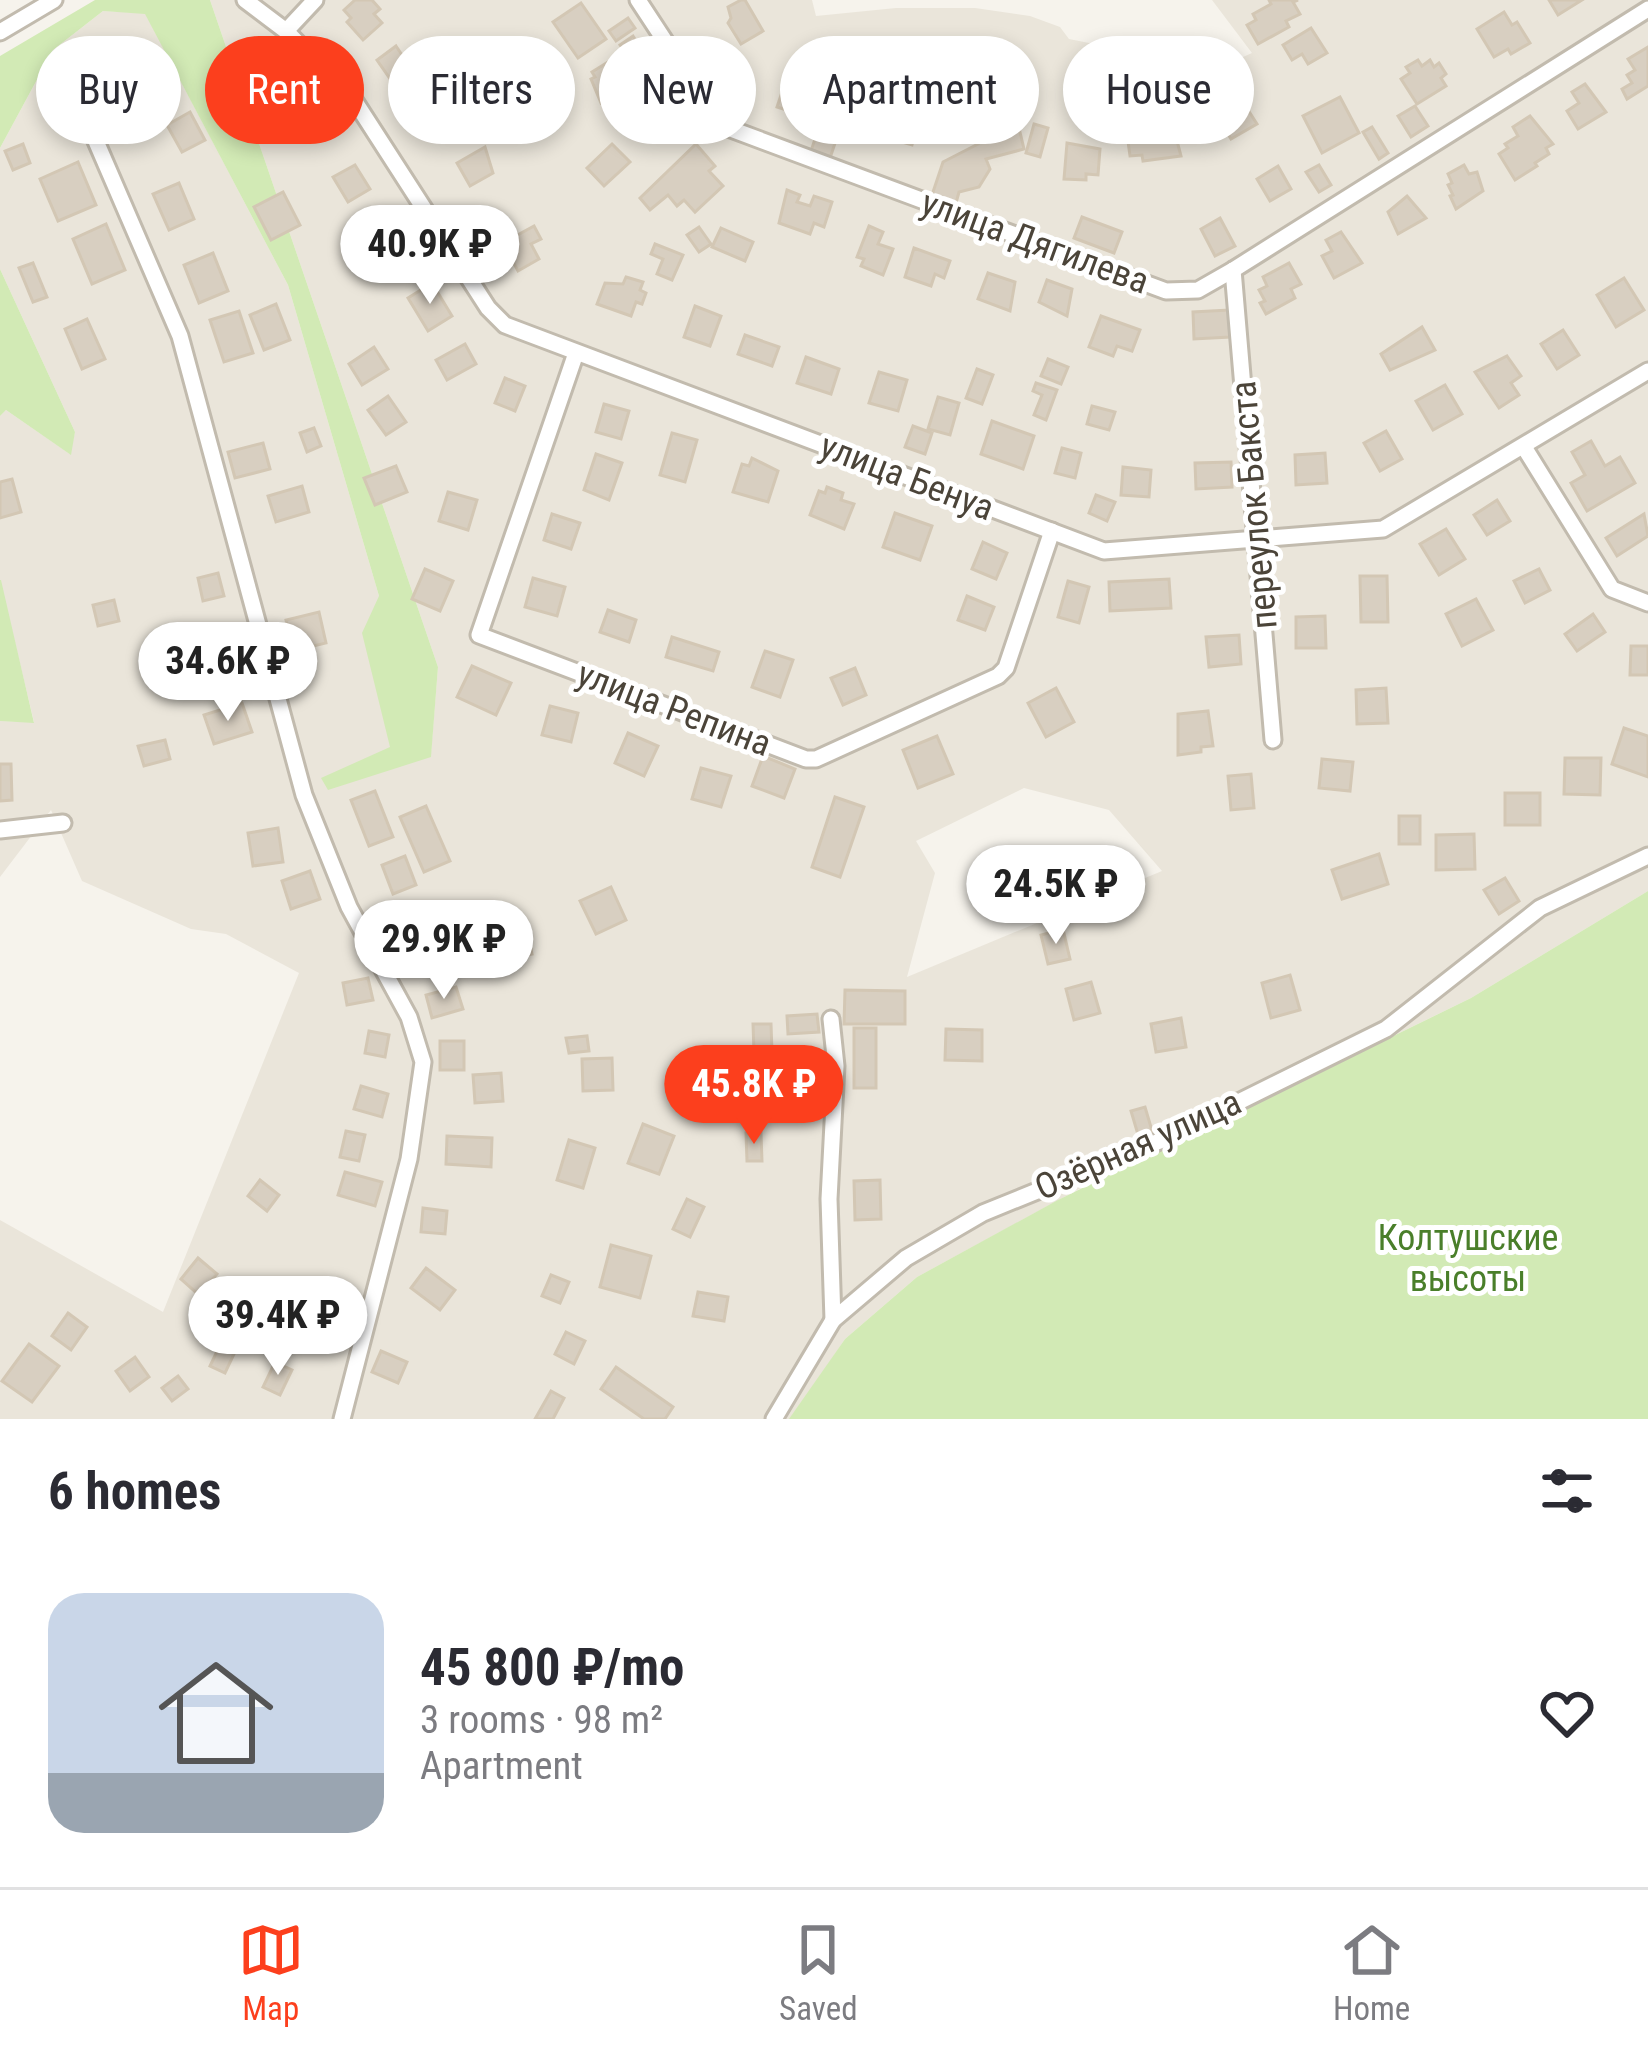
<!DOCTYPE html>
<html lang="en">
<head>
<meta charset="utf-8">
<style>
	:root { --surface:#fff; --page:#f7f7f7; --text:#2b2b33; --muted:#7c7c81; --line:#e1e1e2; --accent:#fc3f1d }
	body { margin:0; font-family:"Roboto Condensed",sans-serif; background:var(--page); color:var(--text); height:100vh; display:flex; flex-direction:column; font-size:45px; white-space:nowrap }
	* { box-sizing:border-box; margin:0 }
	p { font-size:39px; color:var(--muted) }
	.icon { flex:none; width:66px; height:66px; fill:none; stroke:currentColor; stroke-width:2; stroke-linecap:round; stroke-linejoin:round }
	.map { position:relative; height:1419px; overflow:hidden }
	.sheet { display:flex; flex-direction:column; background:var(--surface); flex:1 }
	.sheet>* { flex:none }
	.top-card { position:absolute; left:36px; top:36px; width:1578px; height:108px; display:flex; gap:24px }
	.price { position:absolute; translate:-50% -102px; padding:0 27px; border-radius:42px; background:#fff; color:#222; font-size:39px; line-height:78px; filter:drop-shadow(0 3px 6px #0008) }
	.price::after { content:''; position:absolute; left:50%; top:72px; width:36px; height:27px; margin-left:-18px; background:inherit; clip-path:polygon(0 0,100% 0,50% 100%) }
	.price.active { background:var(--accent); color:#fff }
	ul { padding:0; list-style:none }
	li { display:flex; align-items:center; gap:36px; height:300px; padding:0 48px }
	li span { display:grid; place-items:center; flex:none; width:336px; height:240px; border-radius:36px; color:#555 }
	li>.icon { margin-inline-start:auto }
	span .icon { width:144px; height:144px; fill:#fffc; stroke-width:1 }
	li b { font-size:51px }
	h2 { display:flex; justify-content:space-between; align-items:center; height:144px; padding:0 48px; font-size:51px }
	.pill { padding:0 42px; border-radius:54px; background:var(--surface); box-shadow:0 6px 18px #0003; font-size:42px; line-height:108px }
	.pill.active { background:var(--accent); color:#fff }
	.menu { display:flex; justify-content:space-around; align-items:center; height:168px; border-top:3px solid var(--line); background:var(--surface); font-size:33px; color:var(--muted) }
	.menu a { display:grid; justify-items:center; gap:6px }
	.menu .active { color:var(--accent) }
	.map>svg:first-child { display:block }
	.residential { fill:#eae5da; fill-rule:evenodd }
	.green { fill:#d2eab5 }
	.building { fill:#d8cfc1; stroke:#d3c7b4; stroke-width:3 }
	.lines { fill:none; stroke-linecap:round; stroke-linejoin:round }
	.street-casing { stroke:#c2bbae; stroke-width:21 }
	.street { stroke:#fff; stroke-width:15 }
	.labels { text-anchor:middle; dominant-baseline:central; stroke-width:10; stroke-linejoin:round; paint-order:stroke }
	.street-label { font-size:36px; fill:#4b4439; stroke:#fff }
	.park-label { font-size:36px; fill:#4a7f2a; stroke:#fff }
</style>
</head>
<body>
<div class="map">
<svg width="1648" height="1419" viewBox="0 0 1648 1419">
	<rect width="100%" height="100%" fill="#f6f3ec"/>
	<path class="residential" d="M210,0H812L816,16L896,8H975L1030,16L1060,27L1069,39L1124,50L1156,47L1173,88L1252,53L1212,0H1648V891L1471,998L1079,1189L917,1277L845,1339L791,1419H0V1220L163,1312L299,973L226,934L191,929L82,881L51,810L0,877V721L34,722L0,580V416L6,410L70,454L75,432L0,269V148L53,50L103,11L145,13L288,285L379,596L431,753L438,667ZM1024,788L1109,810L1162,871L907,977L935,873L916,841Z"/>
	<g class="green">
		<polygon points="95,0 210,0 438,667 431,757 328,790 321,778 390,747 362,633 379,596 288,285 145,14 103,11 53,50 0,148 0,56"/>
		<polygon points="0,269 75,432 71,455 6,410 0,416"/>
		<polygon points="0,580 1,580 34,723 0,721"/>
		<polygon points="1648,891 1648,1419 789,1419 845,1339 917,1277 1058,1200 1471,998"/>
	</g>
	<g class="building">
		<polygon points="355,0 372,0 380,9 374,14 382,23 363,40 347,22 351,18 344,10"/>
		<polygon points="741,0 745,0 763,31 741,44 728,23 731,18 728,7"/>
		<polygon points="1269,0 1298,0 1293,2 1300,14 1286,21 1289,27 1258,44 1247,25 1256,20 1253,14 1271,4"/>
		<polygon points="1549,0 1582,0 1558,15"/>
		<polygon points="581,3 606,39 578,58 553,22"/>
		<polygon points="1504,12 1512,25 1517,22 1530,43 1511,54 1508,49 1494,57 1477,29"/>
		<polygon points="628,18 635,28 616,41 609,31"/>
		<polygon points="1311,28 1327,53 1308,64 1302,54 1292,60 1283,45"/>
		<polygon points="633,36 642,50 629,58 620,45"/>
		<polygon points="396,46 414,73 395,86 377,60"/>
		<polygon points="1648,47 1648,86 1627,99 1622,89 1632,83 1627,75 1635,70 1628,59"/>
		<polygon points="616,57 642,99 619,114 609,98 601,103 591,79 595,77 592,72"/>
		<polygon points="1418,60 1422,66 1430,60 1434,67 1439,63 1446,74 1441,78 1446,86 1417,104 1401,79 1410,73 1406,67"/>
		<polygon points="537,63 551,84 525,102 511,81"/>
		<polygon points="842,65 859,72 830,158 811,151 821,121 777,107 788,74 796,77 800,66 820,73 817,83 834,89"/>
		<polygon points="152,68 163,90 137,102 127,80"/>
		<polygon points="1585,84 1606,112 1578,129 1567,111 1579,103 1572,92"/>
		<polygon points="889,91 924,101 912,145 877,135 883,115 872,112 876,96 887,99"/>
		<polygon points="300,96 315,117 294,131 280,109"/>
		<polygon points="1340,97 1359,133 1322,153 1303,116"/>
		<polygon points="1241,99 1257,124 1231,139 1216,114"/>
		<polygon points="446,105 458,126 433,141 421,120"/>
		<polygon points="1415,106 1428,126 1411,137 1398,116"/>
		<polygon points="1104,108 1123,109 1123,125 1103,124"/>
		<polygon points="190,112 205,140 182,152 167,125"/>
		<polygon points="1170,114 1181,156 1143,161 1142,155 1130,156 1127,134 1135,133 1133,119"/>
		<polygon points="1530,116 1553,144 1546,148 1549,154 1535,163 1537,166 1515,180 1499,154 1508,148 1505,144 1518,136 1513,127"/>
		<polygon points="1034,124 1048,128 1040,157 1026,153"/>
		<polygon points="1372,127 1388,153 1379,159 1363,132"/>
		<polygon points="1019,128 1024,149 986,159 990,169 979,187 959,192 956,203 932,195 943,162 978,144 976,138"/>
		<polygon points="1067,143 1100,149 1098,175 1086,174 1086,180 1064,179"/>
		<polygon points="23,144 30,163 13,170 5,151"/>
		<polygon points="612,144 630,162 604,186 587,168"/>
		<polygon points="696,144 715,166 709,171 723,186 695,212 684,200 677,206 668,195 650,210 640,198"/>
		<polygon points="485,147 493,173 470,186 457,163"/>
		<polygon points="78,162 96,205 58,221 40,179"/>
		<polygon points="355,165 370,189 348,202 333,177"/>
		<polygon points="1319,165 1331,185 1319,192 1306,172"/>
		<polygon points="1464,165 1469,174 1477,172 1483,191 1456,209 1450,196 1453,195 1448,185 1452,183 1448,174"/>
		<polygon points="1278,166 1291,189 1270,201 1257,179"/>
		<polygon points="179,183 194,219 169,230 153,194"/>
		<polygon points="787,190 800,195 797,202 810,206 814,196 832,202 824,227 814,223 810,234 779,223"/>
		<polygon points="283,192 300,225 271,240 254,207"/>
		<polygon points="1407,196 1426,218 1398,234 1388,212"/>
		<polygon points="1082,217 1122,232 1114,253 1074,238"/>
		<polygon points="1220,218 1235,246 1215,256 1201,229"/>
		<polygon points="106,224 125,270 92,284 73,239"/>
		<polygon points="534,226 541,239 531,244 539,259 518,271 503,243"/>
		<polygon points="869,226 883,232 878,244 893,249 883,275 861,266 864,259 857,257"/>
		<polygon points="699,227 711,244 699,252 687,235"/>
		<polygon points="721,228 753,242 745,261 712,247"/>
		<polygon points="1341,232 1362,263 1334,278 1322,256 1332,251 1326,240"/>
		<polygon points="655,244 683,255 672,280 657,274 663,259 651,254"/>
		<polygon points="914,248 950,261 944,278 935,274 931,286 905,277"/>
		<polygon points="213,253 228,291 199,303 184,265"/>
		<polygon points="33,263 47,297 33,302 19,268"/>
		<polygon points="1289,263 1301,284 1291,289 1295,298 1266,314 1260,303 1265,301 1259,290 1267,286 1263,277"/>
		<polygon points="988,273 1015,282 1010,311 978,299"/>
		<polygon points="626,277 643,282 640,290 646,293 642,304 636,302 631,316 597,304 605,283 623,284"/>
		<polygon points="1624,278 1644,310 1616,327 1597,295"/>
		<polygon points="1047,280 1072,289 1067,316 1039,302"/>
		<polygon points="432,283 452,316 428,331 408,298"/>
		<polygon points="276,304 290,340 264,350 250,315"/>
		<polygon points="695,306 721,316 710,346 684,337"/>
		<polygon points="1229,310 1230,337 1194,339 1193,312"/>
		<polygon points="239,311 253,353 224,362 210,320"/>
		<polygon points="1101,316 1140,330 1132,351 1117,346 1113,356 1089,347"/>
		<polygon points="87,319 105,359 82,369 65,329"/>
		<polygon points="1422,327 1435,350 1390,370 1381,354"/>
		<polygon points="1563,330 1579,355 1557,369 1541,344"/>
		<polygon points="745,335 779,347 772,366 738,354"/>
		<polygon points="465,344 476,364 447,380 436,360"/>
		<polygon points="374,347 388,369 362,385 349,364"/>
		<polygon points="1507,356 1521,376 1511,383 1519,395 1499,408 1475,372"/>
		<polygon points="806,357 839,369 831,394 797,383"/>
		<polygon points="1048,359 1068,367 1061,384 1041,376"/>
		<polygon points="977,369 993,375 982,404 966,398"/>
		<polygon points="879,372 907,380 898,411 869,403"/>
		<polygon points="505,378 525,386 515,411 495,403"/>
		<polygon points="1036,383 1057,390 1046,420 1034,415 1042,395 1033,391"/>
		<polygon points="1445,385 1462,414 1433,430 1416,401"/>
		<polygon points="388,396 406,422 386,435 368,410"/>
		<polygon points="938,397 959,403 950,435 928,429"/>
		<polygon points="604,404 629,411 621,439 596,432"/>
		<polygon points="1092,406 1115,412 1109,430 1087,424"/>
		<polygon points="992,421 1034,436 1023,469 981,454"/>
		<polygon points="913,426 932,433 925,454 905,447"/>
		<polygon points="314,428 321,446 307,452 300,433"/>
		<polygon points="1386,431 1402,459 1380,471 1364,443"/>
		<polygon points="672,433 697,440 685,482 660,475"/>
		<polygon points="1591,441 1605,466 1620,457 1635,483 1587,511 1571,483 1585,475 1572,452"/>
		<polygon points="263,443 270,469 235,478 228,452"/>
		<polygon points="1062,448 1081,453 1075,478 1055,473"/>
		<polygon points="1325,453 1327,483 1296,485 1295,455"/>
		<polygon points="596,454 622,463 609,500 584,490"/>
		<polygon points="752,458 778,471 768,502 733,492 742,464 749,466"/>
		<polygon points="1231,462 1232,487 1196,489 1195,463"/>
		<polygon points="396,466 407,492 375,505 364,478"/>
		<polygon points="1123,467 1151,470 1149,497 1121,495"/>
		<polygon points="12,479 21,512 0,518 0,482"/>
		<polygon points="302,486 309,512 276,522 268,496"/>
		<polygon points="827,487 843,493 841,500 854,504 844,529 810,515 819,491 825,493"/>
		<polygon points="448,492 477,500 468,530 439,521"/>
		<polygon points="1096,495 1115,502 1107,521 1089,513"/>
		<polygon points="1497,500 1510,521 1487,535 1474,515"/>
		<polygon points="895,513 932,526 920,560 883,547"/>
		<polygon points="552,514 580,523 571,549 544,540"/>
		<polygon points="1644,514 1648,536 1617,556 1606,538"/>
		<polygon points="1446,529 1465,559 1439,575 1420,544"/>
		<polygon points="983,542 1007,553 996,579 972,569"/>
		<polygon points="425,569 453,581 440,611 412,599"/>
		<polygon points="1539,569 1550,590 1525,603 1514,581"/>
		<polygon points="218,573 224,596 203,601 198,578"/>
		<polygon points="1360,576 1387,576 1388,622 1361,622"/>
		<polygon points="533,578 565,587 557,616 525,607"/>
		<polygon points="1169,579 1171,608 1110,611 1109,582"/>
		<polygon points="1068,581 1089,587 1079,623 1058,617"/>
		<polygon points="967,596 994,607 985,630 958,620"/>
		<polygon points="1476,599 1493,630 1462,646 1446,614"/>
		<polygon points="114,600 119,621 98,626 93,605"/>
		<polygon points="608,610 636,620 629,642 600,632"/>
		<polygon points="319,612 326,643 293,651 286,620"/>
		<polygon points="1593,614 1605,632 1577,651 1565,634"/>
		<polygon points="1325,616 1326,648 1296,648 1296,617"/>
		<polygon points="1239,635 1241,664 1209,667 1206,637"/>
		<polygon points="672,637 719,652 713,671 666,657"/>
		<polygon points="1631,646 1648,646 1648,675 1630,675"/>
		<polygon points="765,651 793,660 780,697 752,687"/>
		<polygon points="246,657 256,682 221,696 210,672"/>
		<polygon points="472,666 511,683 496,715 457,697"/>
		<polygon points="855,668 866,695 843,705 831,678"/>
		<polygon points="1056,688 1074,722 1046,737 1028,703"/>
		<polygon points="1386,688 1388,723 1357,724 1356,690"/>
		<polygon points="242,703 252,732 214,744 204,715"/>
		<polygon points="550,706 578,713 571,742 542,735"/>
		<polygon points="1208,711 1213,746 1201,747 1201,752 1178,755 1178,714"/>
		<polygon points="1624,728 1648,736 1648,777 1612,764"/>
		<polygon points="628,733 658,746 644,776 615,763"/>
		<polygon points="937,736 953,774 918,788 903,750"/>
		<polygon points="165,740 170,759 144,766 138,746"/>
		<polygon points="763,756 795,769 784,798 752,786"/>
		<polygon points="1565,758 1601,758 1600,795 1564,794"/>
		<polygon points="1322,759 1353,762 1350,791 1319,788"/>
		<polygon points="0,764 11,764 12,800 0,801"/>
		<polygon points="701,768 731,776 721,807 692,799"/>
		<polygon points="1251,774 1254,808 1231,810 1228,776"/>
		<polygon points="375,791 393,837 369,846 351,800"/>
		<rect x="1505" y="793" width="35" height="32"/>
		<polygon points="835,797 864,807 840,877 812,867"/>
		<polygon points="426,806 450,861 424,872 400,817"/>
		<rect x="1399" y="816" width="21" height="28"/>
		<polygon points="278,828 283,862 253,866 248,833"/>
		<polygon points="1474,834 1475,869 1436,870 1436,835"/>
		<polygon points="1379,854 1388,884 1342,899 1332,870"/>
		<polygon points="405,856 416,885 393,894 382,865"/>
		<polygon points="310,871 320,899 291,909 282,881"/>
		<polygon points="1505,878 1519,901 1499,914 1484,890"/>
		<polygon points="611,887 626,920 596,934 580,901"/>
		<polygon points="527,929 532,954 506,959 500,935"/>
		<polygon points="1063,929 1070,959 1048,964 1041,935"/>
		<polygon points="1290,975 1300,1010 1271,1018 1262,983"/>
		<polygon points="368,978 373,1000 347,1005 343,983"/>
		<polygon points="1091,982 1100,1013 1074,1020 1066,989"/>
		<polygon points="456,987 463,1009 432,1018 426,995"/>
		<polygon points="845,990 905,991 905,1024 844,1024"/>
		<polygon points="817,1014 819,1032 788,1034 787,1016"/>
		<polygon points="1181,1018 1186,1047 1156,1052 1151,1024"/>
		<polygon points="753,1024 771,1024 772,1052 754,1052"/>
		<rect x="854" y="1028" width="22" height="60"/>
		<polygon points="946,1029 982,1030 982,1061 945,1060"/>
		<polygon points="369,1031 389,1035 385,1057 365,1053"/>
		<polygon points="587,1036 589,1051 569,1053 566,1038"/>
		<rect x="440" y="1041" width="24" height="29"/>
		<polygon points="803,1049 807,1086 782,1089 778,1052"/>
		<polygon points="612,1058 613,1090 583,1091 582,1059"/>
		<polygon points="719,1058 728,1087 694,1097 685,1069"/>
		<polygon points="501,1073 503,1101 475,1103 473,1075"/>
		<polygon points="361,1086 388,1094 382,1117 354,1109"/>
		<polygon points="1145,1107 1153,1134 1139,1138 1131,1111"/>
		<polygon points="643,1124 674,1136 659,1174 628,1163"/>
		<polygon points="346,1131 365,1135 359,1161 340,1157"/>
		<polygon points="746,1133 761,1133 762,1161 747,1161"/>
		<polygon points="447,1136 492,1138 491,1167 446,1164"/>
		<polygon points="569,1140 595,1148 583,1188 557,1180"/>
		<polygon points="345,1172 382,1182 375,1206 338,1195"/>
		<polygon points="260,1180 279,1195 267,1211 248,1196"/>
		<polygon points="880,1180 881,1219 855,1220 854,1181"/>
		<polygon points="687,1199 704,1207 690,1237 673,1229"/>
		<polygon points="423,1208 447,1211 445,1234 421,1232"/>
		<polygon points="611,1245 651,1256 640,1298 600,1287"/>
		<polygon points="198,1258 217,1274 199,1295 181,1279"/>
		<polygon points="426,1268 455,1290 440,1310 411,1288"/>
		<polygon points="551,1275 569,1282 560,1303 542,1296"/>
		<polygon points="290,1280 322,1294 313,1316 280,1303"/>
		<polygon points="698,1292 728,1297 724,1321 693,1316"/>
		<polygon points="68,1313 87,1327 71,1350 52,1336"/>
		<polygon points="566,1332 585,1341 574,1364 555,1354"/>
		<polygon points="29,1344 59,1366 32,1402 2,1381"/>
		<polygon points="219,1347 234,1354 225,1373 210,1366"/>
		<polygon points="381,1351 407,1362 398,1383 372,1372"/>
		<polygon points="135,1357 149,1377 130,1391 116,1371"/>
		<polygon points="275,1362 292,1370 280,1395 263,1387"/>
		<polygon points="616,1367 673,1407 665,1419 644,1419 601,1389"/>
		<polygon points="178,1376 188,1389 172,1401 162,1388"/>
		<polygon points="551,1391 564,1398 553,1419 535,1419"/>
	</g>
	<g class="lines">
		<defs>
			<g id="street">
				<polyline points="245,0 286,31 354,100 488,308 505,325 1104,551 1383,529 1648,371"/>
				<polyline points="638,0 720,125 1166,291 1198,290 1233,270 1648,9"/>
				<polyline points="286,31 315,0"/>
				<polyline points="0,32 54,0"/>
				<polyline points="61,60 180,336 304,795 349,907 409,1017 423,1062 409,1159 342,1419"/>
				<polyline points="1233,270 1273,740"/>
				<polyline points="576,353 479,635 806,759 816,759 998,676 1006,668 1052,531"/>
				<polyline points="1524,447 1612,589 1648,603"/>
				<polyline points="0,830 63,823"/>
				<polyline points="831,1019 836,1066 829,1199 833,1320"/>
				<polyline points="774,1419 833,1320 906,1258 983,1213 1162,1140 1386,1029 1540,908 1648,856"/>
			</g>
		</defs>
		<use href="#street" class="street-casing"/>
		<use href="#street" class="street"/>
	</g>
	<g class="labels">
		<g class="street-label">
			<text transform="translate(1035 242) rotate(20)">улица Дягилева</text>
			<text transform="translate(907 477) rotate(21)">улица Бенуа</text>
			<text transform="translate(1254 505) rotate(-95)">переулок Бакста</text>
			<text transform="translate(674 709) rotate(21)">улица Репина</text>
			<text transform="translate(1138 1145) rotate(-24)">Озёрная улица</text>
		</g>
		<g class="park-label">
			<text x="1468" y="1238">Колтушские<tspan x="1468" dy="41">высоты</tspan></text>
		</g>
	</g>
</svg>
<b class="price" style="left:430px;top:307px">40.9K ₽</b>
<b class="price" style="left:228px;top:724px">34.6K ₽</b>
<b class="price" style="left:1056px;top:947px">24.5K ₽</b>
<b class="price" style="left:444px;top:1002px">29.9K ₽</b>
<b class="price active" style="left:754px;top:1147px">45.8K ₽</b>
<b class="price" style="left:278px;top:1378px">39.4K ₽</b>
<div class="top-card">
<a class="pill">Buy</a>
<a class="pill active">Rent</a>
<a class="pill">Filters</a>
<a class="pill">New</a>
<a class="pill">Apartment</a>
<a class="pill">House</a>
</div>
</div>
<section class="sheet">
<h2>6 homes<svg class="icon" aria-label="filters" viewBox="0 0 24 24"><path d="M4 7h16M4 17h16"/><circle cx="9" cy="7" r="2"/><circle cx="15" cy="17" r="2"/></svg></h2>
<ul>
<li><span style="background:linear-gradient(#c9d6e8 75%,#9aa5b1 0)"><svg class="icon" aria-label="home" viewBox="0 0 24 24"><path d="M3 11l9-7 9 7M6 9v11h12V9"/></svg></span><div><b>45 800 ₽/mo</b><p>3 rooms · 98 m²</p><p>Apartment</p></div><svg class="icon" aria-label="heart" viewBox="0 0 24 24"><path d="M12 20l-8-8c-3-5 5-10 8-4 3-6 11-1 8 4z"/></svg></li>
</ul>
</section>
<nav class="menu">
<a class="active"><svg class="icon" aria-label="map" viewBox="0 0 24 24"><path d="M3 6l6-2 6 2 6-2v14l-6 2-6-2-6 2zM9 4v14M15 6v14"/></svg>Map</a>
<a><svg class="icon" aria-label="saved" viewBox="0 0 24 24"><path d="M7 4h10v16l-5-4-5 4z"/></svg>Saved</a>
<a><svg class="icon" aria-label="home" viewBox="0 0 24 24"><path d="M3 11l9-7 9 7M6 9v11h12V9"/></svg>Home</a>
</nav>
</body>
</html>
